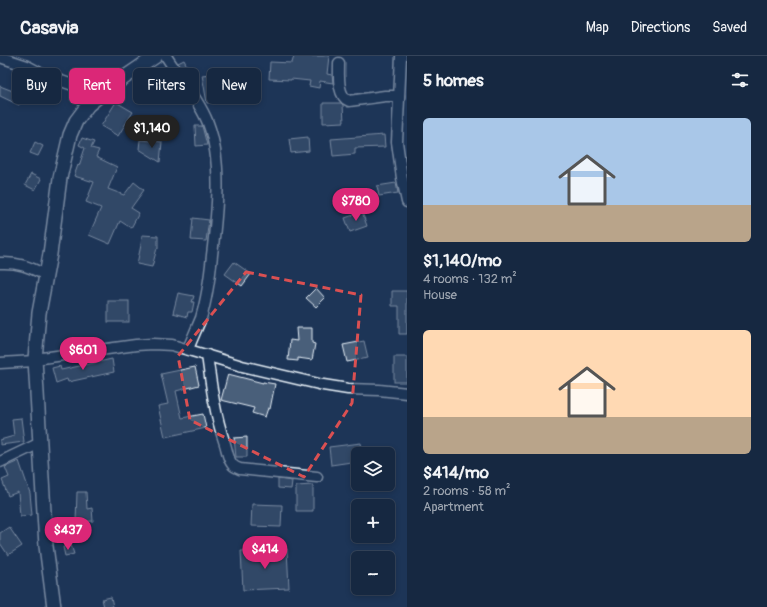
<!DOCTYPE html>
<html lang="en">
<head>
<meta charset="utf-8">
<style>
	:root { --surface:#162841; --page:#1f3048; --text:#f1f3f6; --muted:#9ea6b1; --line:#35445a; --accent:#db2777 }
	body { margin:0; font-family:Pangolin,sans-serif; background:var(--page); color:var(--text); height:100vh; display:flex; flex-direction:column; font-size:15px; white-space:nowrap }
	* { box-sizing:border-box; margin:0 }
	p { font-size:13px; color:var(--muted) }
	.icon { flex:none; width:22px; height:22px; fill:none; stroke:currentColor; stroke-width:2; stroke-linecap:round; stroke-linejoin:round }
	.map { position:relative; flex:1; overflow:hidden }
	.drawer { display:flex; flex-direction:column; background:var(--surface); width:360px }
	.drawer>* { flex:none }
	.hud { position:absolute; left:12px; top:12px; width:335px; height:36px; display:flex; gap:8px }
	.fabs { position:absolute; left:351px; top:391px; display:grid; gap:8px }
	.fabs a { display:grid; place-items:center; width:44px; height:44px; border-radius:6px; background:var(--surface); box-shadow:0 2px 6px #0003,0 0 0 1px var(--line); font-size:20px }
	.price { position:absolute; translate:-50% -34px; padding:0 9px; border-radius:14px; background:var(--accent); color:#fff; font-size:13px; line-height:26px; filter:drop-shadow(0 1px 2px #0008) }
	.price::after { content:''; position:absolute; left:50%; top:24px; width:12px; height:9px; margin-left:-6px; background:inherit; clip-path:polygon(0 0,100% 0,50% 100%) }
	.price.current { background:#222; color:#fff }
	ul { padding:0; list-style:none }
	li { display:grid; align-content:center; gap:8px; height:212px; padding:0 16px }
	li span { display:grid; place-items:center; height:124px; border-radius:6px; color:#555 }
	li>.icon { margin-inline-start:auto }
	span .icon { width:72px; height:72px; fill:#fffc; stroke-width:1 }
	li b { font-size:17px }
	h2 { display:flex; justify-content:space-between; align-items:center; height:48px; padding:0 16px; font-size:17px }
	.chip { padding:0 14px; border-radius:6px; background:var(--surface); box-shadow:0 2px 6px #0003,0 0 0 1px var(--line); font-size:14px; line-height:36px }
	.chip.current { background:var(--accent); color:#fff }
	header { display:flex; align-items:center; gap:24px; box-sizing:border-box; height:56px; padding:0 20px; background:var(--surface); border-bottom:1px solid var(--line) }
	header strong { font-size:19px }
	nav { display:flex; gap:22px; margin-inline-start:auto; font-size:14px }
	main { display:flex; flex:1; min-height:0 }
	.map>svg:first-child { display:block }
	.building { fill:#495e7a; stroke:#e8f1f8 }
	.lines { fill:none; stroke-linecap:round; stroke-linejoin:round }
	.minor-casing { stroke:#e8f1f8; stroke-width:13 }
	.tertiary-casing { stroke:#e8f1f8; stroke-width:16 }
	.minor { stroke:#1d3557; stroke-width:10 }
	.tertiary { stroke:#1d3557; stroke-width:13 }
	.marked { fill:none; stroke:#da5052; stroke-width:3; stroke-dasharray:8 5; stroke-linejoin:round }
</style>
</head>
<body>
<header>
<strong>Casavia</strong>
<nav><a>Map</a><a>Directions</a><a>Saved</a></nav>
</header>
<main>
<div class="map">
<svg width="407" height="551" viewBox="0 0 407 551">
	<rect width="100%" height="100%" fill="#1d3557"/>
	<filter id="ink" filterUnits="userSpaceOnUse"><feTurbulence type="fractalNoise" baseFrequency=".025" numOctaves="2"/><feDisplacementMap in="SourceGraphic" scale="8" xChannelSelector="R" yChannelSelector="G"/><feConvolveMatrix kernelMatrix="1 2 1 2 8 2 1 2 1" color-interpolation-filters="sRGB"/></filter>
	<g filter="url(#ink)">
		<g class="building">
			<polygon points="294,0 329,0 327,18 332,19 333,27 320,25 319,32 309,30 310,25 291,23 291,24 269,23 270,6 292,7"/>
			<polygon points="184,4 188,12 183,14 178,7"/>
			<polygon points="168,14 172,20 162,25 159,20"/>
			<polygon points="228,16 236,20 232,29 234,43 207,47 202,19"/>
			<polygon points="0,30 23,39 19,49 0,40"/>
			<polygon points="116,46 133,56 118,80 101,70"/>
			<polygon points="323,47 341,47 343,49 344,66 323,67"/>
			<polygon points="195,70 202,70 207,89 196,90"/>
			<polygon points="384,79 385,91 355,92 355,98 333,100 331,83"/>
			<polygon points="308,81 309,95 291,97 289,83"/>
			<polygon points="82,82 94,86 91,92 99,94 96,101 117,111 108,133 124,139 134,126 144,134 131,152 139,157 131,172 120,165 110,188 89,179 101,152 86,146 94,126 74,120 78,109 79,110 85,92 79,89"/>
			<polygon points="140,84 162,86 160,106 139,93"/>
			<polygon points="35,86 43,90 38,100 30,97"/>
			<polygon points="31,118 41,123 35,134 25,129"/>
			<polygon points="396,127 398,137 379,140 377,130"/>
			<polygon points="362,156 367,170 350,176 345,162"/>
			<polygon points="193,162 209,164 206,185 191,184"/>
			<polygon points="142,179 158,180 158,192 157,192 152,211 137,208 141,189"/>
			<polygon points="234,206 251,218 242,230 225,218"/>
			<polygon points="316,232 325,242 316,251 306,242"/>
			<polygon points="392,235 407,235 407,278 399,278 399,250 392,250"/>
			<polygon points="178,237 194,240 192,246 194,246 192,256 188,256 187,261 173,257"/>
			<rect x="108" y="245" width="21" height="21"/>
			<polygon points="296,272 312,272 312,287 315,288 312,304 298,302 298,305 288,304 290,284 297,285"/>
			<polygon points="364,285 368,302 347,306 343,289"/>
			<rect x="394" y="301" width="13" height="25"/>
			<polygon points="112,303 114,316 68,326 67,323 56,327 52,312 60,310 61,314"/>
			<polygon points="195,311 199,329 176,335 182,362 203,358 206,372 165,381 158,350 168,348 161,318"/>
			<polygon points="228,318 263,327 263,326 275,328 270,353 268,352 265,361 252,357 254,352 221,344"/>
			<polygon points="21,362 24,386 0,389 0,384 14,380 12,363"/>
			<polygon points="247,381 247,401 236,401 234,382"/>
			<polygon points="361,387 363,398 358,398 358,405 331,409 329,391"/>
			<polygon points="19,405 30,437 32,459 20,460 18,436 8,440 2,424 9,421 5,411"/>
			<polygon points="278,423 292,425 291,433 278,432"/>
			<polygon points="313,429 313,455 296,455 296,430"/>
			<polygon points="77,436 86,436 87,453 92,452 93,465 76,466"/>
			<polygon points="252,448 282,449 281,471 251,470"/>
			<polygon points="9,471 22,490 8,499 0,487 0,477"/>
			<polygon points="71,489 74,498 65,500 63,491"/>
			<polygon points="287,493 289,532 243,534 241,495"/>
			<polygon points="111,541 113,551 104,551 102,543"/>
		</g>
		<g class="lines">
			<defs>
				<g id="minor">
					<path d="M166,0C180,23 198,42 208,67C223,106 217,158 212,199C210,220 207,242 201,262C197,272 192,283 188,293"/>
					<polyline points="401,0 397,86 402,122 407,146"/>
					<polyline points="0,1 27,10 42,18 78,31 89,34 106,34"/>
					<path d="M339,7C339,19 337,40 349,45L385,40H399"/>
					<path d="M0,207C19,206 29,211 46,219"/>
					<path d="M207,299C211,329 215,359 225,388C227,394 228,403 232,408C234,411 237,412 240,413L317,421"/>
					<polyline points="35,303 136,289 153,288 172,289 242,310 323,329 348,333 379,334 407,337"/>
					<polyline points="0,307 35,305"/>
					<polyline points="0,406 40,387"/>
				</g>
				<polyline id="tertiary" points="54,551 46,490 35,303 39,257 50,198 60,122 70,79 76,65 88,49 106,34 156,0"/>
			</defs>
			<use href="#minor" class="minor-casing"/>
			<use href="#tertiary" class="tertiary-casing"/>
			<use href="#minor" class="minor"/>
			<use href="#tertiary" class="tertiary"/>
		</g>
	</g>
	<path d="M0 0H407V551H0ZM246,216L361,239L352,347L304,421L190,364L178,300Z" fill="#1d3557" fill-opacity=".55" fill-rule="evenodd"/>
	<path class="marked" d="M246,216L361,239L352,347L304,421L190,364L178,300Z"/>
</svg>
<div class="fabs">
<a><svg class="icon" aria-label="layers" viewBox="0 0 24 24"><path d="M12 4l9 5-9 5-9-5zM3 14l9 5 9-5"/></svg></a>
<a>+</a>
<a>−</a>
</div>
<b class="price current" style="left:152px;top:93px">$1,140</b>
<b class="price" style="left:356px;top:166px">$780</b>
<b class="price" style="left:83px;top:315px">$601</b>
<b class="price" style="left:68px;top:495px">$437</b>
<b class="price" style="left:265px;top:514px">$414</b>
<div class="hud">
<a class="chip">Buy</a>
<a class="chip current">Rent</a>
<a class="chip">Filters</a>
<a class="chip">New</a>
</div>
</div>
<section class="drawer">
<h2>5 homes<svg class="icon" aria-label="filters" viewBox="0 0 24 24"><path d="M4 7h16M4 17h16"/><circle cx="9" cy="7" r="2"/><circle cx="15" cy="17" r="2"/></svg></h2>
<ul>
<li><span style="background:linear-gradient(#a9c7e8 70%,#b9a48a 0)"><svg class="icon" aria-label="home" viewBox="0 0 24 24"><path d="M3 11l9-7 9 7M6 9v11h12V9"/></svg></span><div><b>$1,140/mo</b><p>4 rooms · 132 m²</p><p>House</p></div></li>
<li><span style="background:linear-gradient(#ffd9b3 70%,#b9a48a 0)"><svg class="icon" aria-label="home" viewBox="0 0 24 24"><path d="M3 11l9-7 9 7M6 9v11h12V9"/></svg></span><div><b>$414/mo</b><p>2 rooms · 58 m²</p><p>Apartment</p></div></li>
</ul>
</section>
</main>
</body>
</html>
